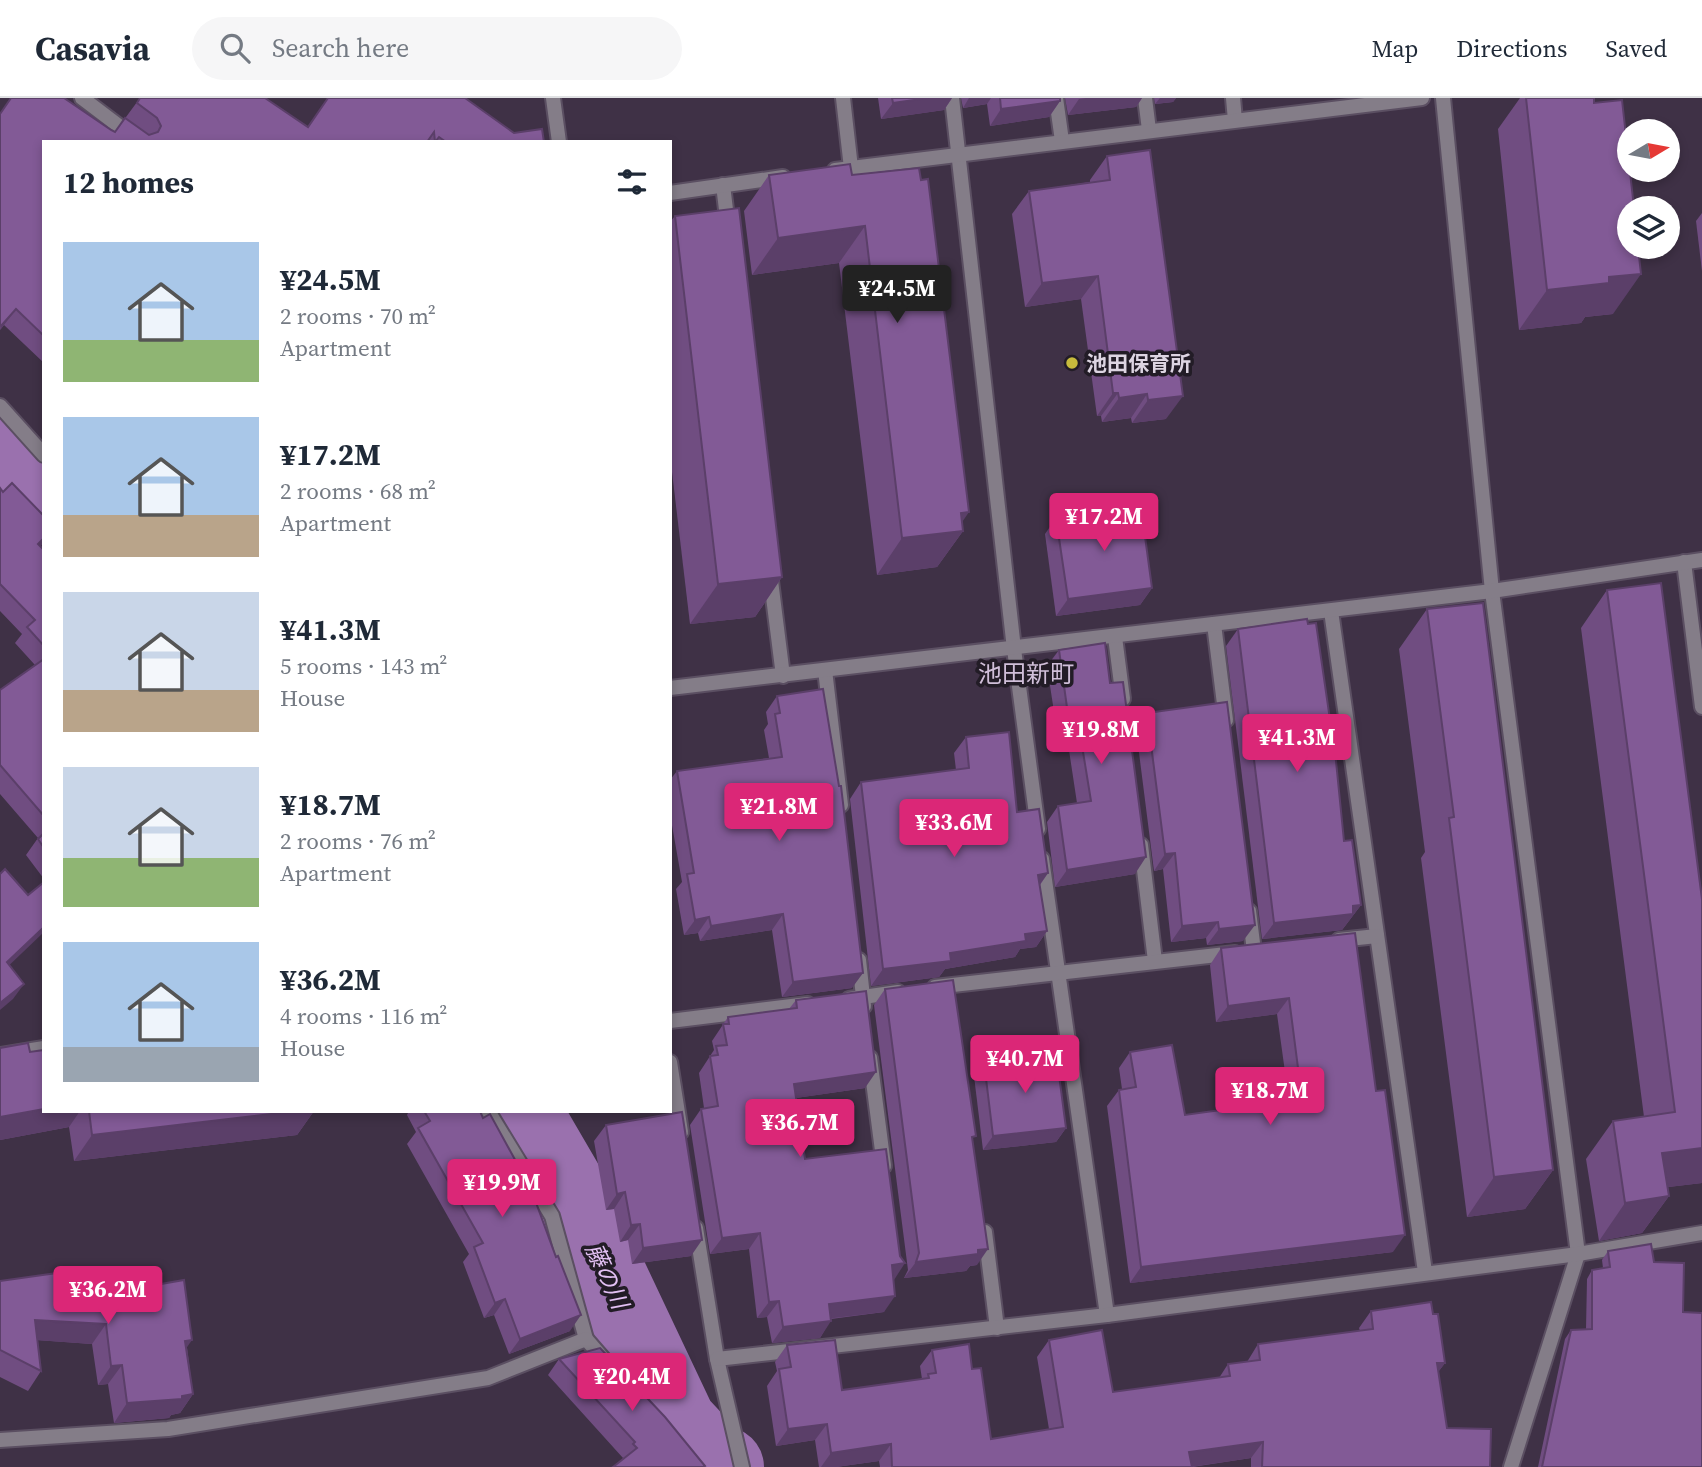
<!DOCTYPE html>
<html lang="en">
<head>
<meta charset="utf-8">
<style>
	:root { --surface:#fff; --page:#f6f6f7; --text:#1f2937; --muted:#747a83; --line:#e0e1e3; --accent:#db2777 }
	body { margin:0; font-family:"Source Serif 4","Noto Sans JP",serif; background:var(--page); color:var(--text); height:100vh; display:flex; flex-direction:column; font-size:26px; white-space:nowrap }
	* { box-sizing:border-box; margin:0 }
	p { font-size:23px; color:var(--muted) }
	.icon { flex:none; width:38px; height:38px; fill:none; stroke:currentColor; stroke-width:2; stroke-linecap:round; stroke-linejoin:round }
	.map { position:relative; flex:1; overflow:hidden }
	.details { position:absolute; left:42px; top:42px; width:630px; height:973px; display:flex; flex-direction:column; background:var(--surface); border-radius:0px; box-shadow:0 4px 10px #0003 }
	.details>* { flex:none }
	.needle { width:46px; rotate:80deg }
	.fabs { position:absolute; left:1617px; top:21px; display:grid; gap:14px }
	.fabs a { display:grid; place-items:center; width:63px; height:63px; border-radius:50%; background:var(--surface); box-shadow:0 4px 10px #0003; font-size:35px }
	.price { position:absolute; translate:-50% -60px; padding:0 16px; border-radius:7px; background:var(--accent); color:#fff; font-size:23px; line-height:46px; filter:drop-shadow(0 2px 4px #0008) }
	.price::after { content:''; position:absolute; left:50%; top:42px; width:21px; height:16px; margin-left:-10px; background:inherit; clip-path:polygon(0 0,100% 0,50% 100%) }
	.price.selected { background:#222; color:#fff }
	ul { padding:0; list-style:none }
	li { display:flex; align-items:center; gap:21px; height:175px; padding:0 21px }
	li span { display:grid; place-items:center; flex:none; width:196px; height:140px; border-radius:0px; color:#555 }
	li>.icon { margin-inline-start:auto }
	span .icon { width:84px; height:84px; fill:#fffc; stroke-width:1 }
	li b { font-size:30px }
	h2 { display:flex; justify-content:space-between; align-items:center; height:84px; padding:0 21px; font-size:30px }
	header { display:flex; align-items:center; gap:42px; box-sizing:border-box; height:98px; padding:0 35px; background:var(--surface); border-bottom:2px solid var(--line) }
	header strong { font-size:33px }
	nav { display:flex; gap:38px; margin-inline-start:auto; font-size:24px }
	.search { width:490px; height:63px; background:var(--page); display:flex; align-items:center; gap:18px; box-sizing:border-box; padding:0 24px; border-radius:38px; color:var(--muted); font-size:26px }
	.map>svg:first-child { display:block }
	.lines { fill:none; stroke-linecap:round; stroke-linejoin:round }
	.river { stroke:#9a71ae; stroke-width:80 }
	.minor-casing { stroke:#5b4f62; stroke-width:18 }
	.minor { stroke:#847d88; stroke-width:14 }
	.wall { fill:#704d81 }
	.shaded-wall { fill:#5b3f69 }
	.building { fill:#825a96; stroke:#5b3f69; stroke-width:2 }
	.poi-dot { fill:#c7bb3c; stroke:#221c26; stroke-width:2.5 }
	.labels { text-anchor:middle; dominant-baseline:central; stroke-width:7; stroke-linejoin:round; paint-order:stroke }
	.poi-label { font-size:21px; font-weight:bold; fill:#ddd5e2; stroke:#221c26; text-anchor:start }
	.water-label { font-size:23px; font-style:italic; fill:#e3c1f4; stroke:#221c26 }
	.quarter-label { font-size:24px; fill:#d0bfd9; stroke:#221c26 }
</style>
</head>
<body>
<header>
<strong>Casavia</strong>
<div class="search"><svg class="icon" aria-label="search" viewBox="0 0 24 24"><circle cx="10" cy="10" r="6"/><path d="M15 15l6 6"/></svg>Search here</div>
<nav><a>Map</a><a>Directions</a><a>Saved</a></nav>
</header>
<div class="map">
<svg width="1702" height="1369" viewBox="0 0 1702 1369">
	<rect width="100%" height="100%" fill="#3f3146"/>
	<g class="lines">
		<g class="river">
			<polyline points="0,357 44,402"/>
			<polyline points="521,1013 563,1085 677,1326 708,1359 724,1369"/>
		</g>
		<defs>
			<g id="minor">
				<polyline points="82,0 140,44"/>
				<polyline points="553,0 559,44"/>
				<polyline points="843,0 851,70"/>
				<polyline points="952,0 1014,551 1038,731"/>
				<polyline points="1056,0 1062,43"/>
				<polyline points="1145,0 1149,32"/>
				<polyline points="1233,0 1235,22"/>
				<polyline points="1443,0 1492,493 1578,1156 1511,1369"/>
				<polyline points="835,72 1422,0"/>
				<polyline points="723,87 728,128"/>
				<polyline points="670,95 783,79"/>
				<polyline points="0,308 44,357"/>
				<polyline points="1684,464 1702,609"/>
				<polyline points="770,475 783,578"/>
				<polyline points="1331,513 1425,1174"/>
				<polyline points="1214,526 1226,622"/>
				<polyline points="1115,539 1123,601"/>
				<polyline points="825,572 841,707"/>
				<polyline points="670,590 1492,493 1702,462"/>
				<polyline points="1141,747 1155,863"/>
				<polyline points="1042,761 1107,1217"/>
				<polyline points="1249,813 1254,853"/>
				<polyline points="1339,842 1377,838"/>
				<polyline points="859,862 864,908"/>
				<polyline points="935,889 1235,855"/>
				<polyline points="849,901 898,894"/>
				<polyline points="670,923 808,906"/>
				<polyline points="0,957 44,950"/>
				<polyline points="870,960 884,1068"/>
				<polyline points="670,964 681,1034"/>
				<polyline points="488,1013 552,1118 586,1241"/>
				<polyline points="696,1130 717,1261 742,1369"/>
				<polyline points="985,1134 997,1230"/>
				<polyline points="717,1261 1107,1217 1578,1156 1702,1135"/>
				<polyline points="0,1342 168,1331 488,1280 586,1241 606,1264"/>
			</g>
		</defs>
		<use href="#minor" class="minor-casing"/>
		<use href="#minor" class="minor"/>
	</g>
	<g class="wall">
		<polygon points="140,0 308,29 514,35 544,44 44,44 44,265 4,227 0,232 0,16 111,32 115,34"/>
		<polygon points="878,0 952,0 944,12 881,21"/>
		<polygon points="961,0 1060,0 1060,3 1049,19 990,28 987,6 963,10"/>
		<polygon points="1065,0 1142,0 1136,9 1068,17"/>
		<polygon points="1154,0 1176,0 1173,4 1155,6"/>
		<polygon points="1520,0 1594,0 1613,216 1585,219 1581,225 1519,232 1498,31"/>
		<polygon points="1107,58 1166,321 1132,325 1131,320 1102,324 1101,318 1097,318 1081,201 1025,209 1012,116 1029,93 1090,84 1090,82"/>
		<polygon points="769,77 852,77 963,433 937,469 877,477 839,165 752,177 744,113"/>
		<polygon points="1702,115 1702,173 1696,123"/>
		<polygon points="675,118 782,479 755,519 690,526 670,357 670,124"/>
		<polygon points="0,390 3,394 44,418 44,445 40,448 44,452 44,781 26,757 38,740 0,696 0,592 35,567 15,545 22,536 0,513"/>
		<polygon points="1056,420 1152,490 1140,507 1056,518 1045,436"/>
		<polygon points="1607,492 1702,801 1702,1085 1668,1089 1669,1098 1642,1135 1599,1143 1586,1061 1613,1023 1644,1019 1581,530"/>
		<polygon points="1427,511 1553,1072 1525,1111 1467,1119 1421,760 1425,754 1399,551"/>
		<polygon points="1238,531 1344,743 1361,807 1342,832 1262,841 1226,548"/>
		<polygon points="1059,552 1135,776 1055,789 1047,724 1058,708 1077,705 1067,639 1058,640 1047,568"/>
		<polygon points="777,598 852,890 782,899 772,832 700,843 698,835 684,837 676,791 682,784 670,716 670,682 677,673 769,660 764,632 768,626 766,614"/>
		<polygon points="1147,615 1243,843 1207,847 1206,840 1171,844 1163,771 1154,773 1136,631"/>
		<polygon points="966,639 1017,714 1048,775 1040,787 1047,833 1036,849 1020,851 1015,859 945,871 939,879 871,888 850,701 861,684 956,672 954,655"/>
		<polygon points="1355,835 1393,1154 1130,1185 1107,1008 1119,992 1122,991 1119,970 1130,954 1185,1017 1289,1003 1277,916 1216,924 1210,867 1221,850"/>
		<polygon points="885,891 973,1043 977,1167 970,1168 966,1173 904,1180 908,1172 874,907"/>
		<polygon points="796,902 865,990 796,1000 805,1061 893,1182 884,1214 831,1221 820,1240 772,1245 767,1219 757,1220 749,1151 710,1156 690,1027 701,1011 704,1010 699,975 714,952 712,943 728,919 789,911"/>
		<polygon points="0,950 44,1013 314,1013 297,1037 74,1063 69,1029 0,1042"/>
		<polygon points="984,964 1066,1030 1056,1044 983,1052 974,978"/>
		<polygon points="409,1013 480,1013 570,1233 509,1256 494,1217 484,1220 463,1164 469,1156 407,1046 416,1034 407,1017"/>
		<polygon points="606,1027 691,1158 632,1166 628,1142 620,1144 614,1111 606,1112 594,1043"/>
		<polygon points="1608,1153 1654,1164 1683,1214 1702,1369 1538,1369 1565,1241 1571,1232 1586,1231 1587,1181 1592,1172 1603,1170 1602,1162"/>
		<polygon points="0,1183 155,1187 187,1250 193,1296 180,1315 171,1317 169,1320 114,1325 108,1286 98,1287 92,1246 37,1242 41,1273 28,1293 0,1279"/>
		<polygon points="1371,1213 1433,1216 1445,1265 1438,1274 1447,1330 1490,1369 1251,1369 1251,1360 1192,1369 880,1369 879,1363 836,1369 819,1369 815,1342 776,1348 767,1288 777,1273 775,1264 787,1247 842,1292 922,1281 920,1268 932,1252 972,1271 991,1341 1049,1331 1037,1259 1049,1242 1113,1294 1219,1280 1228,1266 1247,1264 1258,1246 1360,1233 1359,1230"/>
		<polygon points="559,1261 704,1369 622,1362 623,1360 548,1277"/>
	</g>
	<g class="shaded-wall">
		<polygon points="928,0 952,0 944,12 881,21 893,5"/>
		<polygon points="969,0 991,0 987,6 963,10"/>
		<polygon points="1086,0 1142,0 1136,9 1068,17 1079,1"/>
		<polygon points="1160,0 1176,0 1173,4 1155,6"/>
		<polygon points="1060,3 1049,19 990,28 1001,11"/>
		<polygon points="865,128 839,165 752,177 778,140"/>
		<polygon points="1641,176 1613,216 1585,219 1581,225 1519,232 1547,192 1609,179"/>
		<polygon points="1098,178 1081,201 1025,209 1042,185"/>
		<polygon points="16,211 4,227 0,232 1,228"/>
		<polygon points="1113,295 1118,295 1101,318 1097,318"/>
		<polygon points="1147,296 1131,320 1102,324 1119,300"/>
		<polygon points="1183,298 1166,321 1132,325 1148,302"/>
		<polygon points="969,414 956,433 963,433 937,469 877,477 902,440 961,415"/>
		<polygon points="44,440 44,445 27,461 38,446"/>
		<polygon points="782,479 755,519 690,526 718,486"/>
		<polygon points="1152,490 1140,507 1056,518 1068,501"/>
		<polygon points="1078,623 1067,639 1058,640 1069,624"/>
		<polygon points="1175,755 1163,771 1154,773 1165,756"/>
		<polygon points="1146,759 1135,776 1055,789 1067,772"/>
		<polygon points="1048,775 1036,792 1038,777"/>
		<polygon points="1361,807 1342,832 1262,841 1274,825"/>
		<polygon points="783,816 772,832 700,843 711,828"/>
		<polygon points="709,819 698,835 684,837 695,822"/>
		<polygon points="1218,824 1206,840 1171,844 1182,828"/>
		<polygon points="1255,827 1243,843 1207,847 1219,831"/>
		<polygon points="44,829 44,834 0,876 7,864"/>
		<polygon points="1047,833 1036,849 1020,851 1015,859 945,871 939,879 871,888 883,871 1025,836"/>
		<polygon points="863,875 852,890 782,899 793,884"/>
		<polygon points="24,886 13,901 0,912 0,905"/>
		<polygon points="1289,900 1277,916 1216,924 1228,908"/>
		<polygon points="876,974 865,990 782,1002 794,986"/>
		<polygon points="44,1011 44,1013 80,1013 69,1029 0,1042 0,1019"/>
		<polygon points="297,1013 314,1013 297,1037 74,1063 92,1037"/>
		<polygon points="1066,1030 1056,1044 983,1052 993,1038"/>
		<polygon points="1702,1050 1702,1085 1636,1093 1662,1055"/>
		<polygon points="1553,1072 1525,1111 1467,1119 1494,1079"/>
		<polygon points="625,1094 614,1111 606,1112 617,1096"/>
		<polygon points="1669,1098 1642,1135 1599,1143 1625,1105"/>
		<polygon points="640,1126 628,1142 620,1144 631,1127"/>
		<polygon points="760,1135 749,1151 710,1156 722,1140"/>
		<polygon points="1405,1137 1393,1154 1130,1185 1141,1169"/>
		<polygon points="702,1142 691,1158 632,1166 643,1150"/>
		<polygon points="988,1151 977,1167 970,1168 966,1173 904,1180 916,1164"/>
		<polygon points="905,1165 894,1182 892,1167"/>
		<polygon points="895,1198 884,1214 817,1222 829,1206"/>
		<polygon points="505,1201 494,1217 484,1220 495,1205"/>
		<polygon points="779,1203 767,1219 757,1220 769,1204"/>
		<polygon points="581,1217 570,1233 509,1256 520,1241"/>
		<polygon points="35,1222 106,1226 92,1246 21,1241"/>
		<polygon points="831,1223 820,1240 772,1245 783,1229"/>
		<polygon points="192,1242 178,1262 185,1243"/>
		<polygon points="1437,1265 1445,1265 1433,1281"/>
		<polygon points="122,1267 108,1286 98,1287 111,1268"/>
		<polygon points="193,1296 180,1315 171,1317 169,1320 114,1325 127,1305"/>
		<polygon points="827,1326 815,1342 776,1348 788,1331"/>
		<polygon points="1263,1344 1251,1360 1190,1369 1189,1354"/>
		<polygon points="891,1346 879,1363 836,1369 821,1369 831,1355"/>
	</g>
	<g class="building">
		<polygon points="11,0 64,0 111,32 115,34 125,20 149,37 158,34 161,28 157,20 137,5 140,0 265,0 308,29 328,0 465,0 514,35 542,31 544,44 446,44 439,39 435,44 434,34 427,44 44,44 44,238 16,211 1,228 0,226 0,16"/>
		<polygon points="892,0 928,0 893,5"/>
		<polygon points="1000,0 1060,0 1060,3 1001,11"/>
		<polygon points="1526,0 1594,0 1594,5 1622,2 1634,110 1629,110 1629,149 1638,149 1641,176 1609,179 1609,185 1547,192"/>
		<polygon points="1150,52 1183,298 1148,302 1147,296 1119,300 1118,295 1113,295 1098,178 1042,185 1029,93 1110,82 1107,58"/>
		<polygon points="850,66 852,77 919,70 921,82 928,81 969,414 961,415 963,433 902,440 865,128 778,140 769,77"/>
		<polygon points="739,110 782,479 718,486 675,118"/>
		<polygon points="12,385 44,418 44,440 38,446 44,452 44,548 27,529 35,522 0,486 0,390 3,394"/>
		<polygon points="1141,409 1152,490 1068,501 1056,420"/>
		<polygon points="1661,485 1702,801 1702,1050 1662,1055 1669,1098 1625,1105 1613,1023 1675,1014 1607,492"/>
		<polygon points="1483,505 1553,1072 1494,1079 1449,720 1454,719 1427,511"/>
		<polygon points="1307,521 1308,526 1316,525 1336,663 1344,743 1352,742 1361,807 1353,808 1353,816 1274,825 1238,531"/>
		<polygon points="1105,545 1110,585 1123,584 1146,759 1067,772 1058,708 1091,703 1078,623 1069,624 1059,552"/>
		<polygon points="44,561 44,718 0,667 0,592"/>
		<polygon points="823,591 839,688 841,688 863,875 793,884 783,816 711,828 709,819 695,822 687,776 694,775 677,673 782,659 775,616 780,615 777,598"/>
		<polygon points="1227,604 1255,827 1219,831 1218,824 1182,828 1175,755 1165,756 1147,615"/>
		<polygon points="1009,634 1017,714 1039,711 1048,775 1038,777 1047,833 1025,836 1026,843 950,855 951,863 883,871 861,684 969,670 966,639"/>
		<polygon points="44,735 44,750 38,741"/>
		<polygon points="5,771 28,797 44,784 44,829 7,864 24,886 0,905 0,776"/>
		<polygon points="1355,835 1376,993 1385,992 1405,1137 1141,1169 1119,992 1136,989 1130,954 1172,947 1185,1017 1302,1001 1289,900 1228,908 1221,850"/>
		<polygon points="953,882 976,1038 972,1039 988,1151 978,1152 978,1156 916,1164 919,1155 885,891"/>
		<polygon points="866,893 876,974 794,986 805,1061 886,1051 900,1158 905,1165 892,1167 895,1198 829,1206 831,1223 783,1229 779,1203 769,1204 760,1135 722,1140 701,1011 718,1008 710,958 718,957 716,948 727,947 723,926 729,926 728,919 797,910 796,902"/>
		<polygon points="28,945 30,954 44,952 44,1011 0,1019 0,950"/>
		<polygon points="1056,954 1066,1030 993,1038 984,964"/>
		<polygon points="89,1013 297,1013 92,1037"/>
		<polygon points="424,1013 480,1013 483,1020 490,1016 531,1091 556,1159 558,1158 581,1217 520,1241 505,1201 495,1205 474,1149 483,1145 418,1030 430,1023"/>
		<polygon points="682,1014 702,1142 643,1150 640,1126 631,1127 625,1094 617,1096 606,1027"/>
		<polygon points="1651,1146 1654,1164 1684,1165 1683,1214 1702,1215 1702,1369 1542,1369 1571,1232 1592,1231 1592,1172 1610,1169 1608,1153"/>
		<polygon points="71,1173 71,1185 153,1174 155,1187 184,1182 192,1242 185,1243 193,1296 182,1298 182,1301 127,1305 122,1267 111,1268 106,1226 35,1222 41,1273 0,1252 0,1183"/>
		<polygon points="1431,1204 1433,1216 1438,1216 1445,1265 1437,1265 1447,1330 1491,1331 1490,1369 1262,1369 1263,1344 1189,1354 1192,1369 892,1369 891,1346 831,1355 827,1326 788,1331 779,1271 791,1269 787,1247 835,1242 842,1292 929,1280 928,1276 936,1275 932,1252 969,1246 972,1271 981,1270 991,1341 1063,1329 1049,1242 1102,1232 1113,1294 1230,1278 1228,1266 1260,1262 1258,1246 1373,1231 1371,1213"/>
		<polygon points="600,1250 665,1319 705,1368 703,1369 613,1369 637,1350 633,1346 635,1344 559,1261"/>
	</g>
	<circle class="poi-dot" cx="1072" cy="265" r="7"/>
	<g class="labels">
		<g class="poi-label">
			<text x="1086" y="265">池田保育所</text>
		</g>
		<g class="water-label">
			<text transform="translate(607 1178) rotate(65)">藤の川</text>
		</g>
		<g class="quarter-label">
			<text x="1026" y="575">池田新町</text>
		</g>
	</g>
</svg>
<div class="fabs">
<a><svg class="needle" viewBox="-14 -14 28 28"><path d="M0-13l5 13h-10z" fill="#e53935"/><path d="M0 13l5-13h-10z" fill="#747a83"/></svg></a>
<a><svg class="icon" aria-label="layers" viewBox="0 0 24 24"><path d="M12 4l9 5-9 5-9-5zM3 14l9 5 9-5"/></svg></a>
</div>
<b class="price selected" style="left:897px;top:227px">¥24.5M</b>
<b class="price" style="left:1104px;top:455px">¥17.2M</b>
<b class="price" style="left:1101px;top:668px">¥19.8M</b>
<b class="price" style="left:1297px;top:676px">¥41.3M</b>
<b class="price" style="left:779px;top:745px">¥21.8M</b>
<b class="price" style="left:954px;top:761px">¥33.6M</b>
<b class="price" style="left:1025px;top:997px">¥40.7M</b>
<b class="price" style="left:1270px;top:1029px">¥18.7M</b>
<b class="price" style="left:800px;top:1061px">¥36.7M</b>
<b class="price" style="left:502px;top:1121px">¥19.9M</b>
<b class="price" style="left:108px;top:1228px">¥36.2M</b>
<b class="price" style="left:632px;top:1315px">¥20.4M</b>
<section class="details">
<h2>12 homes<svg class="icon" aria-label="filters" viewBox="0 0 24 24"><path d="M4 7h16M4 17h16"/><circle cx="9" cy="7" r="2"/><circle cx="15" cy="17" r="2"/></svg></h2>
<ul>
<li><span style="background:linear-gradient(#a9c7e8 70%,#8fb573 0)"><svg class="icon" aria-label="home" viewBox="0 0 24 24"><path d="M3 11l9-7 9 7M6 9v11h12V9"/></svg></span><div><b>¥24.5M</b><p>2 rooms · 70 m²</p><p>Apartment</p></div></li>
<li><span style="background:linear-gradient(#a9c7e8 70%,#b9a48a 0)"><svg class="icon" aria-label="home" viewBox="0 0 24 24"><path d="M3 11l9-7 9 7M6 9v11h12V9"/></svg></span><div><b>¥17.2M</b><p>2 rooms · 68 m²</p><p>Apartment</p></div></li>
<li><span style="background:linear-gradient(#c9d6e8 70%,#b9a48a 0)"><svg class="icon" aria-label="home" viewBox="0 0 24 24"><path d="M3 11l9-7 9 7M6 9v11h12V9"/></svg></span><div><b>¥41.3M</b><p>5 rooms · 143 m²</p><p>House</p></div></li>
<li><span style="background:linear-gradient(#c9d6e8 65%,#8fb573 0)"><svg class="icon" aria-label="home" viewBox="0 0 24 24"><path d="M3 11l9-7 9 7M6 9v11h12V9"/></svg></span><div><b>¥18.7M</b><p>2 rooms · 76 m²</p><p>Apartment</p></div></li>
<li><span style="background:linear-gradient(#a9c7e8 75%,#9aa5b1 0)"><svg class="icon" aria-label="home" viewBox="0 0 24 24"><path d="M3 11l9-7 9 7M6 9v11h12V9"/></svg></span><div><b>¥36.2M</b><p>4 rooms · 116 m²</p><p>House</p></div></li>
</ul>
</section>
</div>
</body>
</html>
